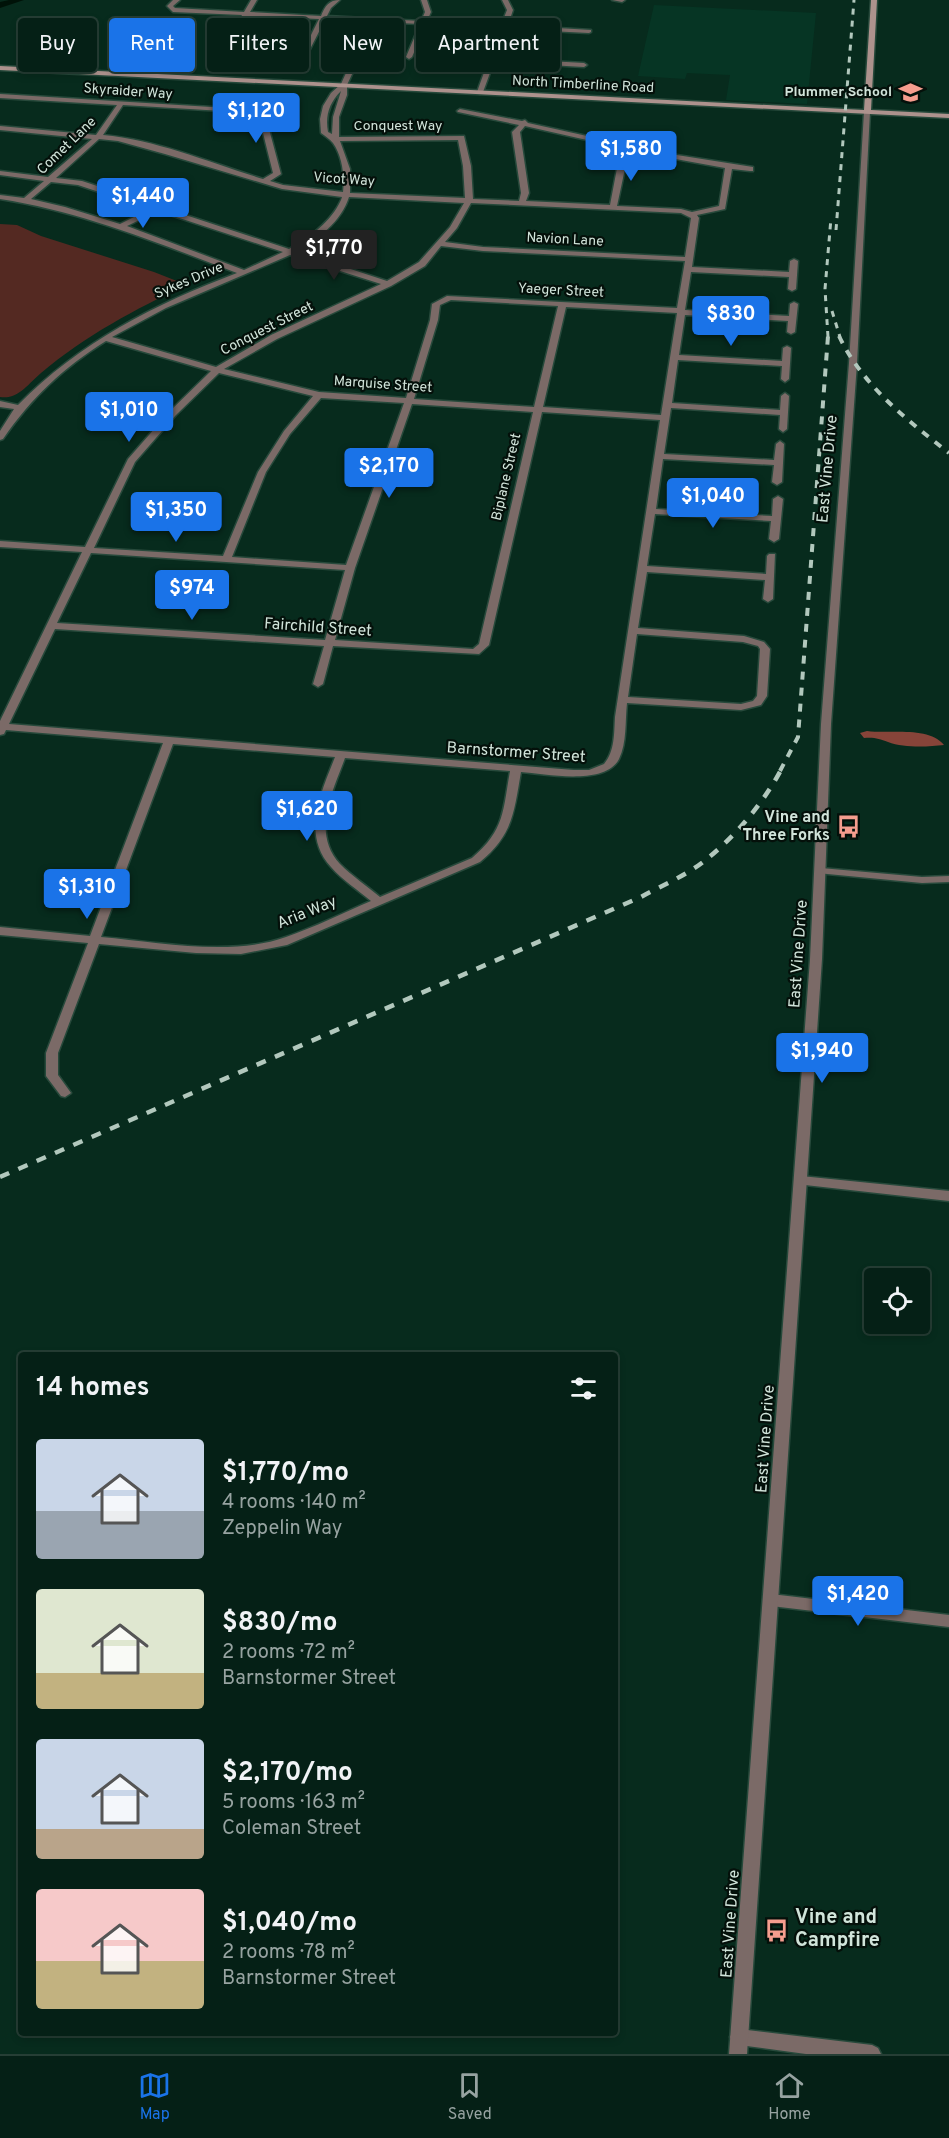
<!DOCTYPE html>
<html lang="en">
<head>
<meta charset="utf-8">
<style>
	:root { --surface:#052016; --page:#132d23; --text:#f1f3f6; --muted:#97a3a1; --line:#263e35; --accent:#1a73e8 }
	body { margin:0; font-family:Overpass,sans-serif; background:var(--page); color:var(--text); height:100vh; display:flex; flex-direction:column; font-size:22px; white-space:nowrap }
	* { box-sizing:border-box; margin:0 }
	p { font-size:20px; color:var(--muted) }
	.icon { flex:none; width:33px; height:33px; fill:none; stroke:currentColor; stroke-width:2; stroke-linecap:round; stroke-linejoin:round }
	.map { position:relative; flex:1; overflow:hidden }
	.panel { position:absolute; left:18px; top:1352px; width:600px; height:684px; display:flex; flex-direction:column; background:var(--surface); border-radius:6px; box-shadow:0 3px 9px #0003,0 0 0 2px var(--line) }
	.panel>* { flex:none }
	.top-card { position:absolute; left:18px; top:18px; width:600px; height:54px; display:flex; gap:12px }
	.fabs { position:absolute; left:864px; top:1268px; display:grid; gap:12px }
	.fabs a { display:grid; place-items:center; width:66px; height:66px; border-radius:6px; background:var(--surface); box-shadow:0 3px 9px #0003,0 0 0 2px var(--line); font-size:30px }
	.price { position:absolute; translate:-50% -51px; padding:0 14px; border-radius:6px; background:var(--accent); color:#fff; font-size:20px; line-height:39px; filter:drop-shadow(0 2px 3px #0008) }
	.price::after { content:''; position:absolute; left:50%; top:36px; width:18px; height:14px; margin-left:-9px; background:inherit; clip-path:polygon(0 0,100% 0,50% 100%) }
	.price.on { background:#222; color:#fff }
	ul { padding:0; list-style:none }
	li { display:flex; align-items:center; gap:18px; height:150px; padding:0 18px }
	li span { display:grid; place-items:center; flex:none; width:168px; height:120px; border-radius:6px; color:#555 }
	li>.icon { margin-inline-start:auto }
	span .icon { width:72px; height:72px; fill:#fffc; stroke-width:1 }
	li b { font-size:26px }
	h2 { display:flex; justify-content:space-between; align-items:center; height:72px; padding:0 18px; font-size:26px }
	.tag { padding:0 21px; border-radius:6px; background:var(--surface); box-shadow:0 3px 9px #0003,0 0 0 2px var(--line); font-size:21px; line-height:54px }
	.tag.on { background:var(--accent); color:#fff }
	.tabs { display:flex; justify-content:space-around; align-items:center; height:84px; border-top:2px solid var(--line); background:var(--surface); font-size:16px; color:var(--muted) }
	.tabs a { display:grid; justify-items:center; gap:3px }
	.tabs .on { color:var(--accent) }
	.map>svg:first-child { display:block }
	.built { fill:#063524 }
	.green { fill:#542922 }
	.forest { fill:#874439 }
	.lines { fill:none; stroke-linecap:round; stroke-linejoin:round }
	.canal { fill:#001208; fill-rule:evenodd }
	.minor-casing { stroke:#27493b; stroke-width:3 }
	.tertiary-casing { stroke:#27493b; stroke-width:3 }
	.secondary-casing { stroke:#27493b; stroke-width:3 }
	.minor { fill:#7b6a67; fill-rule:evenodd }
	.tertiary { fill:#7b6a67; fill-rule:evenodd }
	.secondary { fill:#ad928d; fill-rule:evenodd }
	.rail-far2 { stroke:#b2c8bd; stroke-width:3; stroke-dasharray:6 6; stroke-linecap:butt }
	.rail-far1 { stroke:#b2c8bd; stroke-width:4; stroke-dasharray:8 8; stroke-linecap:butt }
	.rail { stroke:#b2c8bd; stroke-width:4.5; stroke-dasharray:10 10; stroke-linecap:butt }
	.labels { text-anchor:middle; dominant-baseline:central; stroke-width:4.5; stroke-linejoin:round; paint-order:stroke }
	.far-street-label { font-size:14px; fill:#d1e4da; stroke:#04100a }
	.far-poi-label { font-size:14px; font-weight:bold; fill:#d1e4da; stroke:#04100a; text-anchor:end }
	.street-label { font-size:16px; fill:#d1e4da; stroke:#04100a }
	.poi-label { font-size:16px; font-weight:bold; fill:#d1e4da; stroke:#04100a; text-anchor:end }
	.near-poi-label { font-size:20px; font-weight:bold; fill:#d1e4da; stroke:#04100a; text-anchor:start }
</style>
</head>
<body>
<div class="map">
<svg width="949" height="2054" viewBox="0 0 949 2054">
	<rect width="100%" height="100%" fill="#072b1d"/>
	<polygon class="built" points="654,5 816,13 807,104 726,100 730,75 687,73 685,79 638,76"/>
	<path class="green" d="M0,224L17,225L41,236L154,272L187,285C135,309 85,336 41,373C28,384 18,400 0,397Z"/>
	<path class="forest" d="M867,731C889,734 929,726 944,745C927,747 904,748 888,742C879,739 875,737 864,738L860,733Z"/>
	<g class="lines">
		<polygon class="canal" points="9,0 24,0 0,8 0,2"/>
		<defs>
			<g id="minor">
				<path d="M173,0H180L173,6L175,8L244,12L251,0H257L250,12L321,16C325,6 329,0 340,0L331,8L327,16L421,21L425,12L421,0H427L431,12L427,21L501,25L507,10L502,0H508L513,10L508,25L591,30V32L589,33L506,29L496,58L584,63L587,65L584,67L494,62L483,92L480,94L477,92L500,28L426,25L412,57L409,59L406,57L420,24L376,22L347,85V95L339,117V137L464,136L471,166L473,199L519,201L521,193L512,132L519,125L458,112L457,111L460,109L522,121L525,120L528,123L664,153L753,167V171H750L732,169L725,209L697,215L699,218L692,267L789,272L790,261L794,259L798,261L796,289L792,291L788,289L789,277L691,272L685,310L789,316L790,304L794,302L798,304L795,332L791,334L787,332L788,321L685,315L679,355L782,361L783,348L787,346L791,348L789,379L785,382L781,379L782,366L678,360L672,403L780,410L781,396L785,393L789,396L787,429L783,432L779,429L780,415L671,408L664,454L774,460L776,444L780,441L784,444L782,482L777,485L772,482L774,465L663,459L656,509L772,516L773,499L778,496L783,499L779,539L774,542L769,539L771,521L655,514L647,566L766,574L767,556L769,554H775L773,599L768,602L763,599L765,580L647,572L638,628L744,636L764,642L770,649L767,696L761,705L741,710L627,703C625,721 627,743 619,759C605,786 546,774 521,772C514,812 513,835 480,862L287,945L241,954L196,953L99,944L58,1053V1075L71,1093L65,1097L61,1096L46,1076V1053L88,943L0,935V927L90,936L163,743L6,730L4,734L0,735V721L82,552L0,547V541L85,547L128,459L170,411L211,371L106,341C63,368 32,397 3,439L0,440V431L14,409L0,407V401L18,405C80,342 155,304 237,273C158,243 83,212 0,199V195L24,198L44,181L0,175V171L48,177L92,139L0,130V126L96,135L117,105L0,98V94L292,112V114L290,115L265,114L281,174L270,181L283,185L343,192C345,176 342,156 333,143C330,139 325,136 321,133L320,119L323,106L331,93L341,84L369,22L325,20L307,55L304,57L301,55L319,19L248,16L236,35L215,53L213,52V50L231,33L242,15L173,12L167,6ZM341,91L333,117L332,134L328,132C325,116 329,103 341,91ZM123,105L258,113L273,173L263,179C211,163 157,140 103,135ZM525,126L631,150L618,163L610,205L526,201L529,193L520,132ZM99,139L118,141L165,154L282,189L342,197L341,200C331,222 310,237 289,249L82,181L56,178ZM458,140L463,166L465,198L350,193V169L340,141ZM637,152L725,168L719,206L692,212L681,209L617,206L626,164ZM51,182L78,185L150,209L120,224L65,207L31,199ZM349,197L464,203L450,227L419,262L387,281L296,251C318,239 341,222 349,197ZM471,203L681,213L691,218L685,257L483,247L445,242L457,228ZM158,211L283,252L244,270L127,226ZM441,246L483,251L685,261L677,308L447,296L432,304L430,320L406,398L319,392L224,369L277,339L391,286L425,266ZM290,255L381,284L271,335L216,367L112,337L166,308ZM451,300L558,306L534,407L414,399L438,320L440,305ZM566,307L677,313L661,415L543,407ZM219,373L313,396L284,431L258,472L223,556L94,548L135,462L176,415ZM321,398L404,403L346,565L232,557L266,472L290,434ZM412,404L533,412L479,644L473,649L335,640L355,568ZM542,412L660,420L615,717C614,733 615,751 604,764L589,770H574L9,724L55,629L324,646L313,684L318,687L323,684L333,646L479,654L489,645ZM91,553L345,570L325,640L57,623ZM637,634L743,642L758,646L760,649L757,696L753,701L741,704L628,697ZM173,744L335,757C321,793 301,834 331,867C342,880 358,890 371,901C343,913 315,927 286,937C230,957 159,942 101,937ZM345,758L510,771C503,810 505,830 472,858L380,897C367,886 352,876 340,864C311,833 333,791 345,758Z"/>
				<polygon points="612,0 625,0 622,2"/>
				<polygon points="821,868 922,877 949,876 949,882 922,883 817,873 815,871 817,869"/>
				<polygon points="801,1176 949,1191 949,1201 796,1184 795,1181 796,1178"/>
				<polygon points="771,1594 949,1615 949,1627 771,1606 766,1604 763,1600 766,1596"/>
				<polygon points="739,2029 872,2045 878,2048 881,2054 806,2054 739,2045 733,2043 730,2037 733,2031"/>
			</g>
			<polygon id="tertiary" points="867,110 870,112 857,363 831,724 822,959 747,2054 729,2054 810,959 821,724 849,363 864,112"/>
			<polygon id="secondary" points="871,0 877,0 871,110 949,114 949,118 0,70 0,66 864,110"/>
		</defs>
		<use href="#minor" class="minor-casing"/>
		<use href="#tertiary" class="tertiary-casing"/>
		<use href="#secondary" class="secondary-casing"/>
		<use href="#minor" class="minor"/>
		<use href="#tertiary" class="tertiary"/>
		<use href="#secondary" class="secondary"/>
		<g class="rail-far2">
			<polyline points="836,230 854,0"/>
			<polyline points="832,311 840,337"/>
			<polyline points="828,337 825,289 831,218"/>
		</g>
		<g class="rail-far1">
			<path d="M839,336C863,386 906,419 949,453"/>
			<polyline points="780,771 798,737 828,336"/>
		</g>
		<path class="rail" d="M0,1177L641,897C661,886 685,876 703,862C734,838 762,805 781,770"/>
	</g>
	<defs>
		<symbol id="school-bare" viewBox="-9 -9 18 18"><path d="M0-5L7-2L0 1L-7-2ZM-4 1L0 2.5L4 1V4Q0 6-4 4Z" fill="#f59d8e" stroke="#04100a" stroke-width="2.5" paint-order="stroke"/></symbol>
		<symbol id="bus-bare" viewBox="-9 -9 18 18"><path d="M-5-6H5V4H4V6H2V4H-2V6H-4V4H-5ZM-3.5-4V0h7V-4ZM-3.5 1.2v1.5H-2V1.2ZM2 1.2v1.5H3.5V1.2Z" fill="#f59d8e" stroke="#04100a" stroke-width="2.5" paint-order="stroke"/></symbol>
	</defs>
	<g fill-rule="evenodd">
		<use href="#school-bare" x="894" y="76" width="33" height="33"/>
		<use href="#bus-bare" x="832" y="810" width="33" height="33"/>
		<use href="#bus-bare" x="760" y="1914" width="33" height="33"/>
	</g>
	<g class="labels">
		<g class="far-street-label">
			<text transform="translate(583 85) rotate(3)">North Timberline Road</text>
			<text transform="translate(128 92) rotate(4)">Skyraider Way</text>
			<text x="398" y="126">Conquest Way</text>
			<text transform="translate(67 146) rotate(-44)">Comet Lane</text>
			<text transform="translate(344 180) rotate(4)">Vicot Way</text>
			<text transform="translate(565 240) rotate(3)">Navion Lane</text>
			<text transform="translate(189 281) rotate(-23)">Sykes Drive</text>
			<text transform="translate(561 291) rotate(3)">Yaeger Street</text>
			<text transform="translate(267 329) rotate(-27)">Conquest Street</text>
			<text transform="translate(383 385) rotate(4)">Marquise Street</text>
			<text transform="translate(507 477) rotate(-77)">Biplane Street</text>
		</g>
		<g class="far-poi-label">
			<text x="892" y="92">Plummer School</text>
		</g>
		<g class="street-label">
			<text transform="translate(828 469) rotate(-85)">East Vine Drive</text>
			<text transform="translate(318 628) rotate(4)">Fairchild Street</text>
			<text transform="translate(516 753) rotate(4)">Barnstormer Street</text>
			<text transform="translate(307 913) rotate(-22)">Aria Way</text>
			<text transform="translate(799 954) rotate(-86)">East Vine Drive</text>
			<text transform="translate(766 1439) rotate(-86)">East Vine Drive</text>
			<text transform="translate(731 1924) rotate(-86)">East Vine Drive</text>
		</g>
		<g class="poi-label">
			<text x="830" y="818">Vine and<tspan x="830" dy="18">Three Forks</tspan></text>
		</g>
		<g class="near-poi-label">
			<text x="795" y="1918">Vine and<tspan x="795" dy="23">Campfire</tspan></text>
		</g>
	</g>
</svg>
<div class="fabs">
<a><svg class="icon" aria-label="locate" viewBox="0 0 24 24"><circle cx="12" cy="12" r="6"/><path d="M12 2v4M12 18v4M2 12h4M18 12h4"/></svg></a>
</div>
<b class="price" style="left:256px;top:144px">$1,120</b>
<b class="price" style="left:631px;top:182px">$1,580</b>
<b class="price" style="left:143px;top:229px">$1,440</b>
<b class="price on" style="left:334px;top:281px">$1,770</b>
<b class="price" style="left:731px;top:347px">$830</b>
<b class="price" style="left:129px;top:443px">$1,010</b>
<b class="price" style="left:389px;top:499px">$2,170</b>
<b class="price" style="left:713px;top:529px">$1,040</b>
<b class="price" style="left:176px;top:543px">$1,350</b>
<b class="price" style="left:192px;top:621px">$974</b>
<b class="price" style="left:307px;top:842px">$1,620</b>
<b class="price" style="left:87px;top:920px">$1,310</b>
<b class="price" style="left:822px;top:1084px">$1,940</b>
<b class="price" style="left:858px;top:1627px">$1,420</b>
<div class="top-card">
<a class="tag">Buy</a>
<a class="tag on">Rent</a>
<a class="tag">Filters</a>
<a class="tag">New</a>
<a class="tag">Apartment</a>
</div>
<section class="panel">
<h2>14 homes<svg class="icon" aria-label="filters" viewBox="0 0 24 24"><path d="M4 7h16M4 17h16"/><circle cx="9" cy="7" r="2"/><circle cx="15" cy="17" r="2"/></svg></h2>
<ul>
<li><span style="background:linear-gradient(#c9d6e8 60%,#9aa5b1 0)"><svg class="icon" aria-label="home" viewBox="0 0 24 24"><path d="M3 11l9-7 9 7M6 9v11h12V9"/></svg></span><div><b>$1,770/mo</b><p>4 rooms · 140 m²</p><p>Zeppelin Way</p></div></li>
<li><span style="background:linear-gradient(#dfe7d0 70%,#c2b280 0)"><svg class="icon" aria-label="home" viewBox="0 0 24 24"><path d="M3 11l9-7 9 7M6 9v11h12V9"/></svg></span><div><b>$830/mo</b><p>2 rooms · 72 m²</p><p>Barnstormer Street</p></div></li>
<li><span style="background:linear-gradient(#c9d6e8 75%,#b9a48a 0)"><svg class="icon" aria-label="home" viewBox="0 0 24 24"><path d="M3 11l9-7 9 7M6 9v11h12V9"/></svg></span><div><b>$2,170/mo</b><p>5 rooms · 163 m²</p><p>Coleman Street</p></div></li>
<li><span style="background:linear-gradient(#f6c9c9 60%,#c2b280 0)"><svg class="icon" aria-label="home" viewBox="0 0 24 24"><path d="M3 11l9-7 9 7M6 9v11h12V9"/></svg></span><div><b>$1,040/mo</b><p>2 rooms · 78 m²</p><p>Barnstormer Street</p></div></li>
</ul>
</section>
</div>
<nav class="tabs">
<a class="on"><svg class="icon" aria-label="map" viewBox="0 0 24 24"><path d="M3 6l6-2 6 2 6-2v14l-6 2-6-2-6 2zM9 4v14M15 6v14"/></svg>Map</a>
<a><svg class="icon" aria-label="saved" viewBox="0 0 24 24"><path d="M7 4h10v16l-5-4-5 4z"/></svg>Saved</a>
<a><svg class="icon" aria-label="home" viewBox="0 0 24 24"><path d="M3 11l9-7 9 7M6 9v11h12V9"/></svg>Home</a>
</nav>
</body>
</html>
